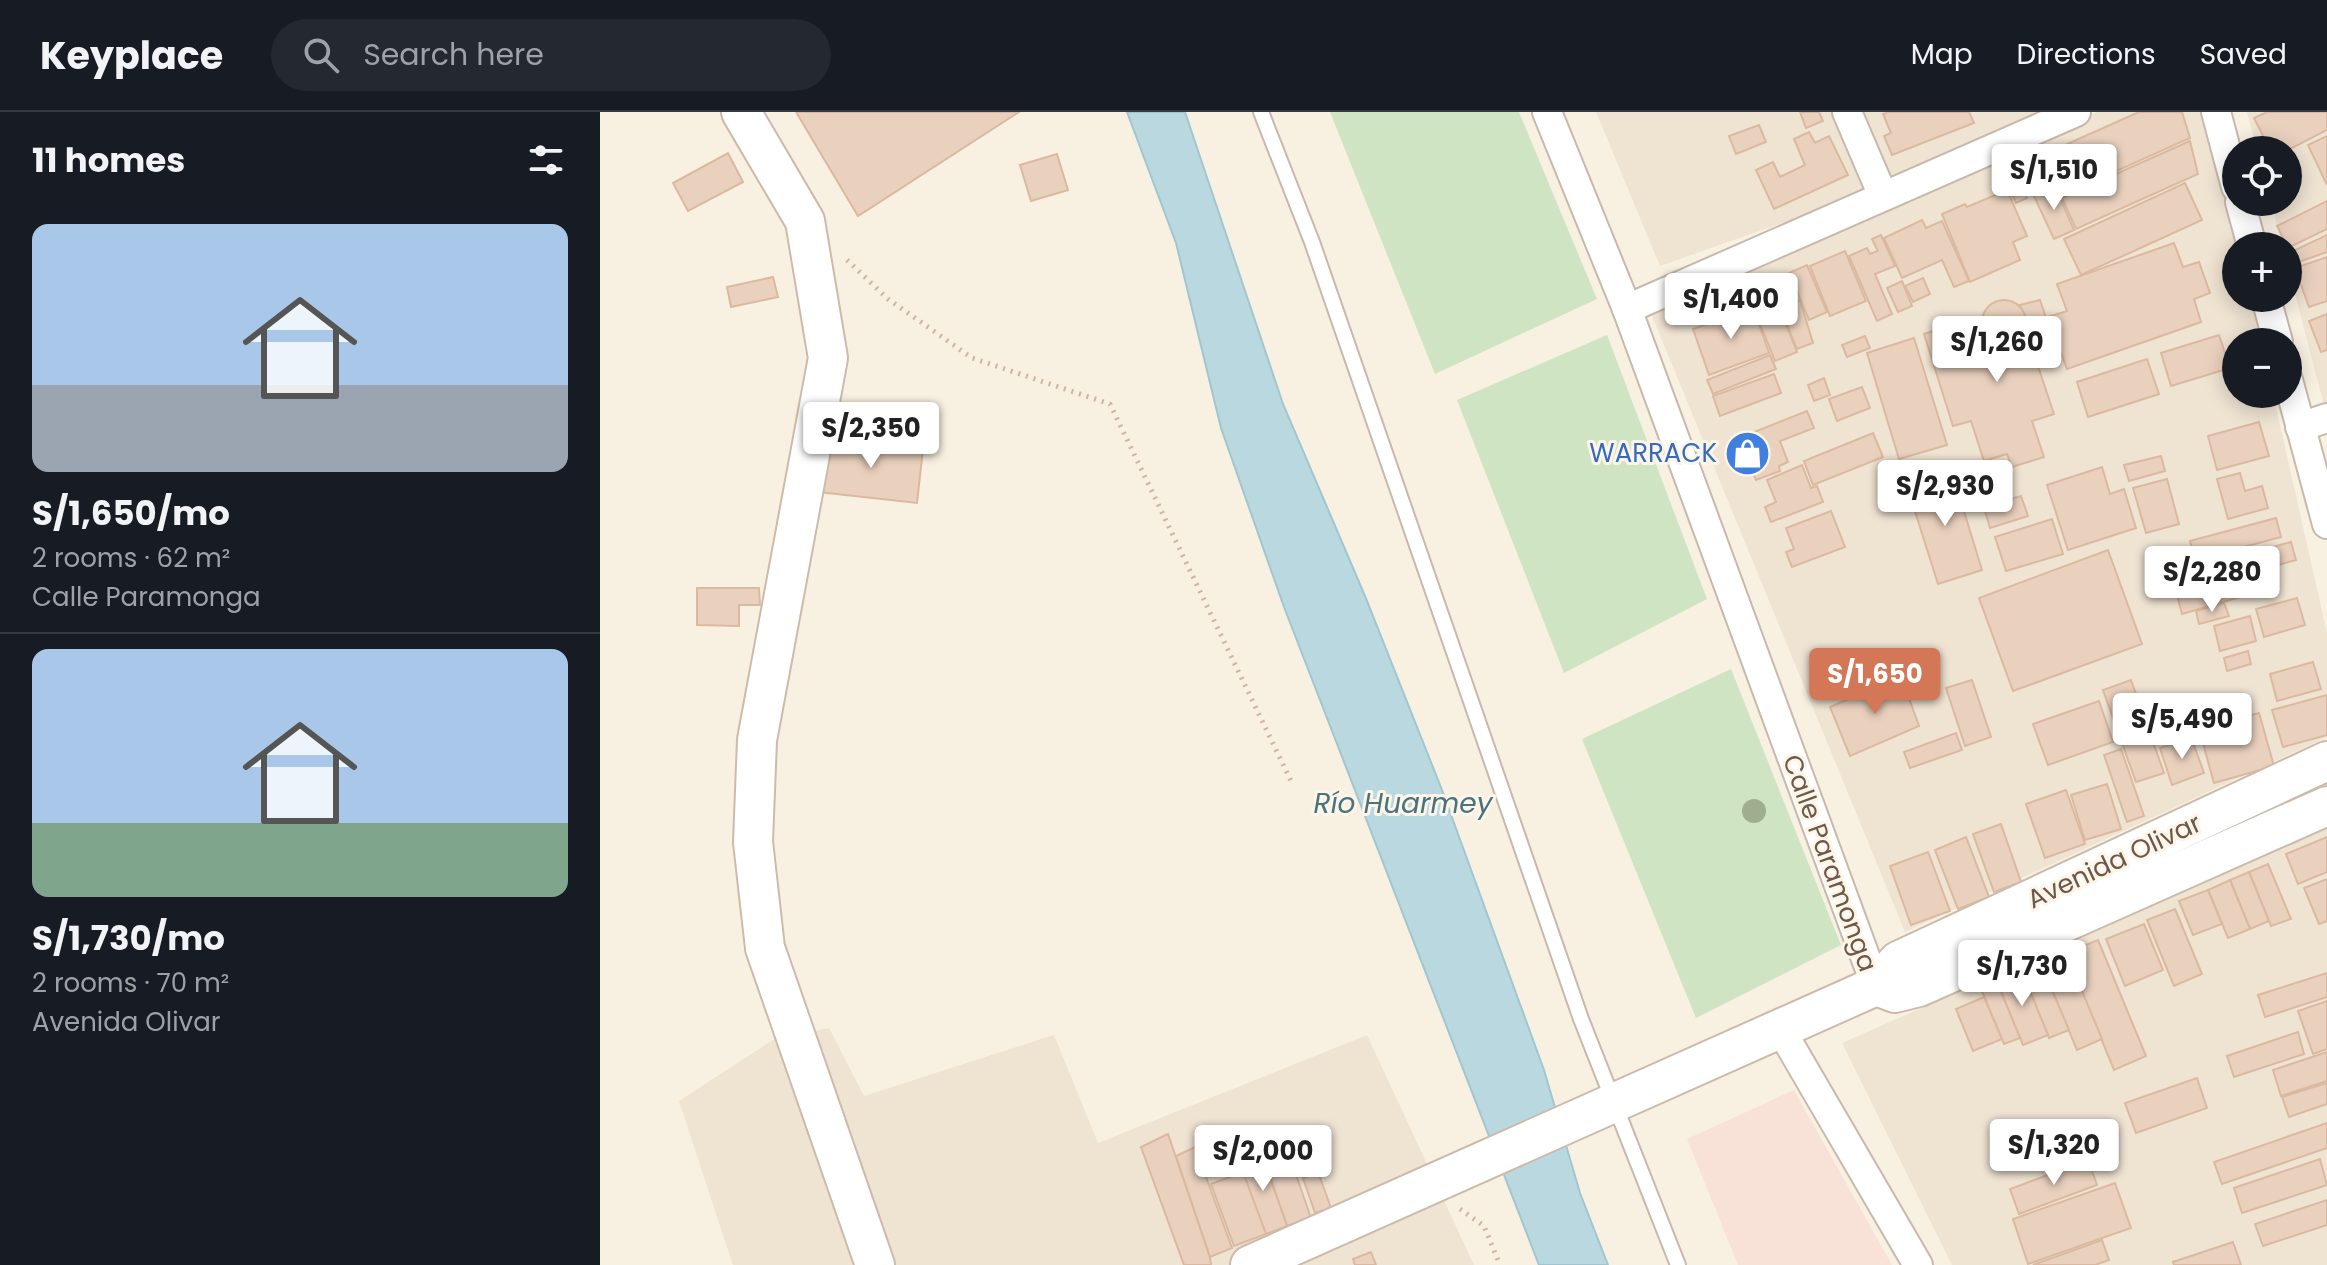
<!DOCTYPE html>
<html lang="en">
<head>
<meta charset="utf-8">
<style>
	:root { --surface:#171b24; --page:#242831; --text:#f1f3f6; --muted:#9ea1a6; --line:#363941; --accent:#d37756 }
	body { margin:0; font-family:Poppins,sans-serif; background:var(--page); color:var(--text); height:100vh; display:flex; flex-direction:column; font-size:30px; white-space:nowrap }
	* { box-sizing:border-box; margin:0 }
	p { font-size:26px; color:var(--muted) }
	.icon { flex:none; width:44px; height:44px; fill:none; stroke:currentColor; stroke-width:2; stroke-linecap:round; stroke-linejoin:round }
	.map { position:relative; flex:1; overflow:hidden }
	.side { display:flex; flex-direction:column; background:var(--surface); width:600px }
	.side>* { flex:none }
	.tools { position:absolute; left:1622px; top:24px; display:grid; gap:16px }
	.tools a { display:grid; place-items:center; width:80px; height:80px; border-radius:50%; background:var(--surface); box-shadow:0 4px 20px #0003; font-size:40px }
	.price { position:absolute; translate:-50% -68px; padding:0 18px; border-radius:8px; background:#fff; color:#222; font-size:26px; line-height:52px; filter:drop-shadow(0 2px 4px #0008) }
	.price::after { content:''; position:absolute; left:50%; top:48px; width:24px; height:18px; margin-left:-12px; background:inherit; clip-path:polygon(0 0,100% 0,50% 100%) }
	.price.selected { background:var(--accent); color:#fff }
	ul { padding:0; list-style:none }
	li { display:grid; align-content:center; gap:16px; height:424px; padding:0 32px }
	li+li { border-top:2px solid var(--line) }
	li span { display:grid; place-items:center; height:248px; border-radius:16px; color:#555 }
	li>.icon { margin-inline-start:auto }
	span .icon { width:144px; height:144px; fill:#fffc; stroke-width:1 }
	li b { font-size:34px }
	h2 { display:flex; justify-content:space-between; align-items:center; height:96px; padding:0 32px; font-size:34px }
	header { display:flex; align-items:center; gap:48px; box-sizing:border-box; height:112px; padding:0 40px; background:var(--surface); border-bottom:2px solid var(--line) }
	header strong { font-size:38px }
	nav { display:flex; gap:44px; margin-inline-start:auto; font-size:28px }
	.search { width:560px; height:72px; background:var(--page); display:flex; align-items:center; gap:20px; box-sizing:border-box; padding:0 28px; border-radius:44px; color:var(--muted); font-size:30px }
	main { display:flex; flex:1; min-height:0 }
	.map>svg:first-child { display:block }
	.residential { fill:#efe3d2 }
	.commercial { fill:#f8e2d7 }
	.green { fill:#cfe4c3 }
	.water { fill:#bad8df; stroke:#a1c6cf; stroke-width:2 }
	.building { fill:#ead1be; stroke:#dbb9a0; stroke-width:2 }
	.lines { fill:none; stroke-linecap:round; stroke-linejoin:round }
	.lane-casing { stroke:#c7b9ab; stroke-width:18 }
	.street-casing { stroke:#c7b9ab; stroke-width:32 }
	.secondary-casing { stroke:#ccbbab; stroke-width:42 }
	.path { stroke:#ceb5a1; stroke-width:5; stroke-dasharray:2 6; stroke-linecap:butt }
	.lane { stroke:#fff; stroke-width:14 }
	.street { stroke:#fff; stroke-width:28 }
	.secondary { stroke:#fff; stroke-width:38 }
	.tree { fill:#9eae8e }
	.labels { text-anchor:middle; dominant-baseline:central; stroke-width:6; stroke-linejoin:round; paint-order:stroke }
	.shop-label { font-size:26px; fill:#366cbe; stroke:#fcf5e8; text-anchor:end }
	.street-label { font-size:26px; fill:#6d594c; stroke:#fcf5e8 }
	.water-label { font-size:28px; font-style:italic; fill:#49737e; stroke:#fcf5e8 }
</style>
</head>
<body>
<header>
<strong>Keyplace</strong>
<div class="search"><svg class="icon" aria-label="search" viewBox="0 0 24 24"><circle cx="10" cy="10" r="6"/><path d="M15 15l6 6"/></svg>Search here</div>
<nav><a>Map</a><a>Directions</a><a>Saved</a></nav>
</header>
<main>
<section class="side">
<h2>11 homes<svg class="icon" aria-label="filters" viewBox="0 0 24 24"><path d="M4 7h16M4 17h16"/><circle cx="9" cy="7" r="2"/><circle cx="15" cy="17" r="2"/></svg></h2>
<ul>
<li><span style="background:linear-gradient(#a9c7e8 65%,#9aa5b1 0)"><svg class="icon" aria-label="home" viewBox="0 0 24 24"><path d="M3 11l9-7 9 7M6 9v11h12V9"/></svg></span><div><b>S/1,650/mo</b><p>2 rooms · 62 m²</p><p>Calle Paramonga</p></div></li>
<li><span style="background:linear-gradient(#a9c7e8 70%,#7fa58c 0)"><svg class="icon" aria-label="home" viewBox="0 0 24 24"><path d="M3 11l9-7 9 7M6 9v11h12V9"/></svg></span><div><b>S/1,730/mo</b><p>2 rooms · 70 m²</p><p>Avenida Olivar</p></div></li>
</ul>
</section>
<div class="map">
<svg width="1727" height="1153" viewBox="0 0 1727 1153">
	<rect width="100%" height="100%" fill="#f8f1e2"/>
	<g class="residential">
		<polygon points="996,0 1449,0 1287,74 1060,154"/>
		<polygon points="1497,0 1609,0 1640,134 1636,134 1636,186 1651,186 1661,230 1636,230 1636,282 1673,282 1727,521 1727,625 1305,820 1050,199"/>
		<polygon points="1647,0 1727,0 1727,292 1724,293 1688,155 1688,134 1682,134 1671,90 1688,90 1688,38 1657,38"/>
		<polygon points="1727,717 1727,1153 1352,1153 1242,931"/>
		<polygon points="229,916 264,984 454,923 498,1031 767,923 874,1153 133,1153 79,989 173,928"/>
	</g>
	<polygon class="commercial" points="1194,978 1292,1153 1138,1153 1087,1027"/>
	<g class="green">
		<polygon points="730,0 919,0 997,187 835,262"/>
		<polygon points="1007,223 1107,487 964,561 857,288"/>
		<polygon points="1131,557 1241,833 1096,906 982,627"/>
	</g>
	<polygon class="water" points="527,0 585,0 683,292 765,484 842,678 944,958 980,1081 1008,1153 939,1153 684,495 621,316 576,131"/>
	<g class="building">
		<polygon points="196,0 419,0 258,104"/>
		<polygon points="1200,0 1219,0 1223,9 1206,16"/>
		<polygon points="1288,0 1369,0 1374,11 1292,43 1284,24 1291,21 1283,2"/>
		<polygon points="1539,0 1582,0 1590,26 1465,82 1447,41"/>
		<polygon points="1667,0 1727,0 1727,18 1688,38 1670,38 1654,6"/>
		<polygon points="1159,13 1166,30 1136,42 1129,24"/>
		<polygon points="1209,20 1215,31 1229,24 1248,63 1174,97 1156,58 1173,50 1180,65 1205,53 1194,27"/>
		<polygon points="1727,24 1727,73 1708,33"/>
		<polygon points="1590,29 1598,62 1476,117 1462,86"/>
		<polygon points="128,41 143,70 88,99 73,71"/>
		<polygon points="457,42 468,78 431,89 420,53"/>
		<polygon points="1447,47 1455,67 1431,78 1423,58"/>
		<polygon points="1585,71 1602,108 1481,163 1464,127"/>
		<polygon points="1454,72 1474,118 1454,127 1433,82"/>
		<polygon points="1423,77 1427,86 1416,91 1412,82"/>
		<polygon points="1407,78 1427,124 1413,130 1420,148 1370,170 1342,102 1365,92 1367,95"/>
		<polygon points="1727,89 1727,117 1688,136 1677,114"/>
		<polygon points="1322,108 1326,116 1342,109 1369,169 1354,175 1342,148 1302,166 1284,126"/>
		<polygon points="1281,123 1295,154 1275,162 1292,202 1277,209 1249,144 1267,136 1270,142 1278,139 1272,127"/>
		<polygon points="1727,123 1727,140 1693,152 1689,141"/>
		<polygon points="1574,131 1583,155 1599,150 1610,181 1594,187 1601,210 1467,257 1448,205 1467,199 1457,172"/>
		<polygon points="1245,139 1266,189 1230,204 1210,154"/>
		<polygon points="1727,145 1727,189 1709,195 1695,156"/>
		<polygon points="1207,153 1227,200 1209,208 1189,161"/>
		<polygon points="173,165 178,185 131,195 127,175"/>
		<polygon points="1323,166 1330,182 1313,190 1305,174"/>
		<polygon points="1302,169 1312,194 1298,200 1287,176"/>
		<polygon points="1200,188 1213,231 1197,237 1180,196"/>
		<polygon points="1440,188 1460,246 1438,254 1454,302 1432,309 1444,345 1412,355 1407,342 1384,349 1371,309 1353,314 1324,222 1358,211 1361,222 1384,214 1389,228 1400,235 1421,228 1428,215 1420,193"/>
		<circle cx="1404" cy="210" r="22"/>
		<polygon points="1153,195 1169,241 1109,263 1093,217"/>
		<polygon points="1169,195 1172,204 1181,200 1197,240 1175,249 1155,200"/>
		<polygon points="1727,202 1727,238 1721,240 1709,209"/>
		<polygon points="1619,223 1630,256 1571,274 1561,241"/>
		<polygon points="1265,224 1270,236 1247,245 1242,233"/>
		<polygon points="1314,226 1347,333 1299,347 1267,241"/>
		<polygon points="1170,243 1176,257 1113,282 1107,268"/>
		<polygon points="1547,247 1559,282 1488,305 1477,270"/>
		<polygon points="1174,262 1181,281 1120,304 1113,284"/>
		<polygon points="1224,266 1230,283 1214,289 1208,273"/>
		<polygon points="1262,275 1270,296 1237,309 1229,287"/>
		<polygon points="1207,299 1214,316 1180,329 1188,350 1179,354 1180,359 1156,368 1146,343 1141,345 1134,328"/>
		<polygon points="1659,310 1669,344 1617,358 1608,324"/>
		<polygon points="1273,321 1283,345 1213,373 1204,349"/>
		<polygon points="224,326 323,337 317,391 219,380"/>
		<polygon points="1561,344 1565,359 1529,369 1524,353"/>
		<polygon points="1202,353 1211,376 1217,374 1223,390 1171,410 1165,395 1176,390 1167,368"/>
		<polygon points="1502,355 1510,382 1524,377 1536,416 1468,438 1447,373"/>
		<polygon points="1352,360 1382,458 1338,472 1307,374"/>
		<polygon points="1640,361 1645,379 1662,374 1668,396 1628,407 1617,367"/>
		<polygon points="1567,367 1579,412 1546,421 1533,376"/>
		<polygon points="1421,384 1428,404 1390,416 1384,395"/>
		<polygon points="1231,399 1245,435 1192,455 1186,440 1194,437 1186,416"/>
		<polygon points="1676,406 1681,425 1595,448 1590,429"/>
		<polygon points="1452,407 1463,442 1406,459 1395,425"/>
		<polygon points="1691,430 1696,448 1599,475 1594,457"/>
		<polygon points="1508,438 1542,532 1413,579 1379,486"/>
		<polygon points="1635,467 1640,485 1582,502 1577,483"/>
		<polygon points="97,476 159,476 160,493 139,493 139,514 97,513"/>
		<polygon points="1697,486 1705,513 1664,525 1656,497"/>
		<polygon points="1624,491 1629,504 1599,512 1596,499"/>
		<polygon points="1650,504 1656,529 1620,539 1614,514"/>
		<polygon points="1648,539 1651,552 1627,559 1624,546"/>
		<polygon points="1713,550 1721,577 1677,589 1670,562"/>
		<polygon points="1301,564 1319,614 1250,644 1230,595"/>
		<polygon points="1372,568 1391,625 1365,634 1346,576"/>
		<polygon points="1531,568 1564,661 1536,670 1503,578"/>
		<polygon points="1727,583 1727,623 1683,635 1672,598"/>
		<polygon points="1572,587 1582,616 1556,625 1546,595"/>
		<polygon points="1499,589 1513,630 1448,653 1433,612"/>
		<polygon points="1659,601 1674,654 1614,671 1599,617"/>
		<polygon points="1356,621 1362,638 1310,656 1304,640"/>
		<polygon points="1591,625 1604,661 1572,673 1560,636"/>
		<polygon points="1521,637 1544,704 1527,710 1504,643"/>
		<polygon points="1507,672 1521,717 1485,728 1471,683"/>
		<polygon points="1466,678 1485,732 1445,746 1426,692"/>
		<polygon points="1401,712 1421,770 1394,780 1373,722"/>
		<polygon points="1366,725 1389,785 1358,797 1335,738"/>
		<polygon points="1727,725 1727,760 1698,772 1686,742"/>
		<polygon points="1328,740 1350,799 1311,813 1290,754"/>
		<polygon points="1668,752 1691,807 1671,814 1649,760"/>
		<polygon points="1649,760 1669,809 1650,817 1630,768"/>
		<polygon points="1727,767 1727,809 1719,812 1704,776"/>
		<polygon points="1630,768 1650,817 1628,826 1608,778"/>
		<polygon points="1608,778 1622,812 1593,823 1579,789"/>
		<polygon points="1575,797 1602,862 1574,874 1547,808"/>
		<polygon points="1544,812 1563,858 1525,874 1506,827"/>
		<polygon points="1498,828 1546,944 1514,958 1466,841"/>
		<polygon points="1466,841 1502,927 1477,938 1441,852"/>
		<polygon points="1441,852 1469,918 1449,926 1422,860"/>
		<polygon points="1422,860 1448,923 1423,933 1397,870"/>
		<polygon points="1727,861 1727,885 1665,905 1658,883"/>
		<polygon points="1397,870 1420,926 1404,932 1381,877"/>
		<polygon points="1384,885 1402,927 1373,939 1356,897"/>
		<polygon points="1727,889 1727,937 1713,942 1698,899"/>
		<polygon points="1698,920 1704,942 1634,965 1627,944"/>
		<polygon points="1727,940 1727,969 1681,984 1673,958"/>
		<polygon points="1597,966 1607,996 1536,1021 1525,991"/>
		<polygon points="1727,971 1727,992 1689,1005 1682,985"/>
		<polygon points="1727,1011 1727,1036 1622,1072 1614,1050"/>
		<polygon points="681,1019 711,1106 687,1114 657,1027"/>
		<polygon points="568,1022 610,1145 611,1153 584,1153 541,1035"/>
		<polygon points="595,1035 632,1136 610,1145 576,1044"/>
		<polygon points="661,1040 687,1114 666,1122 638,1048"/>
		<polygon points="1720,1047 1727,1073 1642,1101 1634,1076"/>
		<polygon points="1488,1048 1497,1073 1419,1102 1410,1077"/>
		<polygon points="643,1060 666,1122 634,1134 611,1072"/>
		<polygon points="718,1060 731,1096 715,1101 703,1066"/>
		<polygon points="1515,1071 1531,1116 1428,1152 1413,1107"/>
		<polygon points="1727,1088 1727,1113 1663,1134 1655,1112"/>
		<polygon points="1502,1128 1509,1148 1495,1153 1433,1153"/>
		<polygon points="1633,1130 1641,1153 1574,1153 1573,1150"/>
		<polygon points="771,1140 776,1153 755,1153 753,1147"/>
	</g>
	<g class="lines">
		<defs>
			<polyline id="lane" points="661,0 712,130 981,907 1078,1153"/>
			<g id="street">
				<polyline points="947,0 1027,197 1276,874"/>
				<polyline points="1247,0 1283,84"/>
				<polyline points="1616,0 1636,75"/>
				<polyline points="1640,90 1652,134"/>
				<polyline points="1666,186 1678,230"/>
				<polyline points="1027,197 1476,0"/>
				<polyline points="1688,268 1727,412"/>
				<polyline points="1700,315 1727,306"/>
				<polyline points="1181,918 1318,1153"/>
			</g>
			<g id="secondary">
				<polyline points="141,0 205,109 228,246 157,628 153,730 165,836 275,1153"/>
				<polyline points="1276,874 1298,849 1727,649"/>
				<polyline points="1276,874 1295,881 1319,875 1727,694"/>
				<polyline points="650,1153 1276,874"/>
			</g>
		</defs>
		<use href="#lane" class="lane-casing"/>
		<use href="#street" class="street-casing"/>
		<use href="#secondary" class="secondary-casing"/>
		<g class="path">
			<polyline points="247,148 288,187 372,246 510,292 691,669"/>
			<polyline points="860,1097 884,1114 900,1153"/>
		</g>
		<use href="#lane" class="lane"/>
		<use href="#street" class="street"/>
		<use href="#secondary" class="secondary"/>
	</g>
	<circle class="tree" cx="1154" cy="699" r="12"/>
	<defs>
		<symbol id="shop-disc" viewBox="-11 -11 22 22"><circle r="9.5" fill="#3f7fe0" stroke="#fcf5e8"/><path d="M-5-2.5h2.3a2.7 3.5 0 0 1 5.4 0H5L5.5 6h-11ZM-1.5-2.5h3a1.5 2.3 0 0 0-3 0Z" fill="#fff"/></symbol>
	</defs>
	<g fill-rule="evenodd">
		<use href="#shop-disc" x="1122" y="316" width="51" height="51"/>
	</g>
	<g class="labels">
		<g class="shop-label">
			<text x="1117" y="341">WARRACK</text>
		</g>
		<g class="street-label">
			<text transform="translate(1514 749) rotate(-25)">Avenida Olivar</text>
			<text transform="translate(1230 751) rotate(70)">Calle Paramonga</text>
		</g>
		<g class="water-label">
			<text x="803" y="691">Río Huarmey</text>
		</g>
	</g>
</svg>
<div class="tools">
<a><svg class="icon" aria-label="locate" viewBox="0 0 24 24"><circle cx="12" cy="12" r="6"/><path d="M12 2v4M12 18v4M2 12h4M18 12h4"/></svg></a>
<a>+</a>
<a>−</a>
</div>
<b class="price" style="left:1454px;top:100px">S/1,510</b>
<b class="price" style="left:1131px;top:229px">S/1,400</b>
<b class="price" style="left:1397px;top:272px">S/1,260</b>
<b class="price" style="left:271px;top:358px">S/2,350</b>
<b class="price" style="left:1345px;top:416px">S/2,930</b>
<b class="price" style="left:1612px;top:502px">S/2,280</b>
<b class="price selected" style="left:1275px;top:604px">S/1,650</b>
<b class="price" style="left:1582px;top:649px">S/5,490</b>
<b class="price" style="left:1422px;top:896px">S/1,730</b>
<b class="price" style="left:1454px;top:1075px">S/1,320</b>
<b class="price" style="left:663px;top:1081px">S/2,000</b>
</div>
</main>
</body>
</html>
